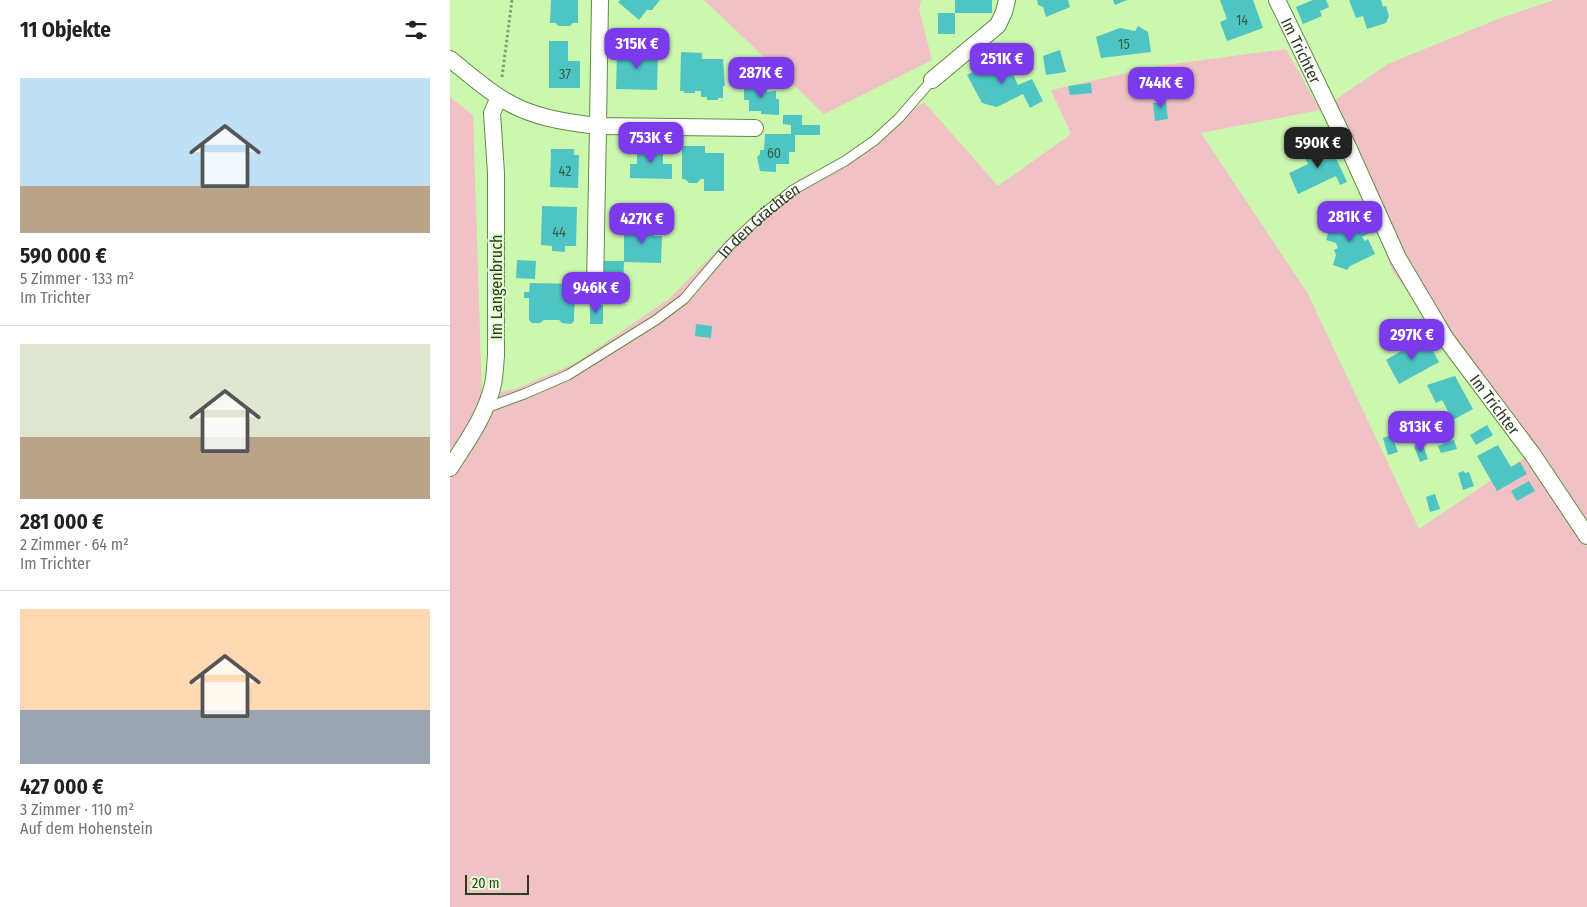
<!DOCTYPE html>
<html lang="de">
<head>
<meta charset="utf-8">
<style>
	:root { --surface:#fff; --page:#f2f2f2; --text:#202124; --muted:#757577; --line:#e0e0e0; --accent:#7c3aed }
	body { margin:0; font-family:"Fira Sans Condensed",sans-serif; background:var(--page); color:var(--text); height:100vh; display:flex; flex-direction:column; font-size:19px; white-space:nowrap }
	* { box-sizing:border-box; margin:0 }
	p { font-size:16px; color:var(--muted) }
	.icon { flex:none; width:28px; height:28px; fill:none; stroke:currentColor; stroke-width:2; stroke-linecap:round; stroke-linejoin:round }
	.map { position:relative; flex:1; overflow:hidden }
	.sheet { display:flex; flex-direction:column; background:var(--surface); width:450px }
	.sheet>* { flex:none }
	.scale { position:absolute; left:15px; bottom:12px; width:64px; box-sizing:border-box; padding-left:5px; border:2px solid #2b3c20; border-top:0; font-size:14px; line-height:18px; white-space:nowrap; color:#2b3c20; -webkit-text-stroke:4px #e4fed3; paint-order:stroke }
	.price { position:absolute; translate:-50% -42px; padding:0 11px; border-radius:10px; background:var(--accent); color:#fff; font-size:16px; line-height:32px; filter:drop-shadow(0 1px 2px #0008) }
	.price::after { content:''; position:absolute; left:50%; top:30px; width:15px; height:11px; margin-left:-8px; background:inherit; clip-path:polygon(0 0,100% 0,50% 100%) }
	.price.active { background:#222; color:#fff }
	ul { padding:0; list-style:none }
	li { display:grid; align-content:center; gap:10px; height:265px; padding:0 20px }
	li+li { border-top:1px solid var(--line) }
	li span { display:grid; place-items:center; height:155px; border-radius:0px; color:#555 }
	li>.icon { margin-inline-start:auto }
	span .icon { width:90px; height:90px; fill:#fffc; stroke-width:1 }
	li b { font-size:21px }
	h2 { display:flex; justify-content:space-between; align-items:center; height:60px; padding:0 20px; font-size:21px }
	main { display:flex; flex:1; min-height:0 }
	.map>svg:first-child { display:block }
	.green { fill:#f0c2c5 }
	.building { fill:#4ec5c3 }
	.lines { fill:none; stroke-linecap:round; stroke-linejoin:round }
	.service-casing { stroke:#638b48; stroke-width:11 }
	.minor-casing { stroke:#638b48; stroke-width:18 }
	.path { stroke:#809f6c; stroke-width:3; stroke-dasharray:2.5 2.5; stroke-linecap:butt }
	.service { stroke:#fff; stroke-width:9 }
	.minor { stroke:#fff; stroke-width:16 }
	.labels { text-anchor:middle; dominant-baseline:central; stroke-width:4.5; stroke-linejoin:round; paint-order:stroke }
	.number-label { font-size:14px; fill:#345e49 }
	.street-label { font-size:16px; fill:#2b3c20; stroke:#e4fed3 }
</style>
</head>
<body>
<main>
<section class="sheet">
<h2>11 Objekte<svg class="icon" aria-label="filters" viewBox="0 0 24 24"><path d="M4 7h16M4 17h16"/><circle cx="9" cy="7" r="2"/><circle cx="15" cy="17" r="2"/></svg></h2>
<ul>
<li><span style="background:linear-gradient(#bfe0f5 70%,#b9a48a 0)"><svg class="icon" aria-label="home" viewBox="0 0 24 24"><path d="M3 11l9-7 9 7M6 9v11h12V9"/></svg></span><div><b>590 000 €</b><p>5 Zimmer · 133 m²</p><p>Im Trichter</p></div></li>
<li><span style="background:linear-gradient(#dfe7d0 60%,#b9a48a 0)"><svg class="icon" aria-label="home" viewBox="0 0 24 24"><path d="M3 11l9-7 9 7M6 9v11h12V9"/></svg></span><div><b>281 000 €</b><p>2 Zimmer · 64 m²</p><p>Im Trichter</p></div></li>
<li><span style="background:linear-gradient(#ffd9b3 65%,#9aa5b1 0)"><svg class="icon" aria-label="home" viewBox="0 0 24 24"><path d="M3 11l9-7 9 7M6 9v11h12V9"/></svg></span><div><b>427 000 €</b><p>3 Zimmer · 110 m²</p><p>Auf dem Hohenstein</p></div></li>
</ul>
</section>
<div class="map">
<svg width="1137" height="907" viewBox="0 0 1137 907">
	<rect width="100%" height="100%" fill="#cbf7af"/>
	<g class="green">
		<polygon points="254,0 471,0 469,9 482,60 374,114"/>
		<polygon points="1104,0 1137,0 1137,907 0,907 0,97 23,115 32,396 65,389 124,364 220,298 276,241 349,179 395,157 474,102 548,186 621,134 601,90 708,66 836,49 870,110 751,133 858,294 969,529 1074,458 942,270 882,102 938,64 1048,19"/>
	</g>
	<g class="building">
		<polygon points="101,0 128,0 128,23 123,23 120,26 109,26 105,23 100,23"/>
		<polygon points="170,0 210,0 202,10 197,10 189,20 168,2"/>
		<rect x="505" y="0" width="37" height="13"/>
		<polygon points="587,0 618,0 620,7 596,17 593,7 588,5"/>
		<polygon points="663,0 677,0 665,5"/>
		<polygon points="770,0 803,0 813,28 777,41 770,22 777,19"/>
		<polygon points="863,0 876,0 879,7 870,11 872,16 853,24 846,7"/>
		<polygon points="899,0 931,0 933,7 936,6 939,16 936,23 917,29 913,16 906,18"/>
		<rect x="488" y="13" width="17" height="21"/>
		<polygon points="688,26 698,32 701,52 651,58 646,37 670,28 685,31"/>
		<polygon points="99,41 118,41 118,61 130,61 130,88 99,88"/>
		<polygon points="610,50 616,72 596,75 593,56"/>
		<polygon points="167,51 208,52 207,90 166,89"/>
		<polygon points="231,52 252,53 252,59 273,59 275,86 273,86 273,98 268,98 268,100 257,100 257,97 251,97 251,91 245,91 245,93 234,93 234,91 230,91"/>
		<polygon points="552,57 556,64 558,63 568,85 582,79 593,101 580,108 573,94 547,107 532,103 517,75"/>
		<polygon points="294,83 317,83 317,92 326,91 326,99 329,99 329,115 311,114 311,111 299,111 299,100 294,100"/>
		<polygon points="641,83 642,93 620,95 618,86"/>
		<polygon points="708,94 715,94 718,119 705,121 703,103 709,103"/>
		<polygon points="333,115 352,115 352,125 370,125 370,135 345,135 345,152 339,152 339,164 326,164 326,172 310,171 307,157 310,154 310,150 314,150 315,134 341,134 341,125 333,124"/>
		<polygon points="878,141 897,182 890,185 886,176 848,194 839,173 858,164 853,153"/>
		<polygon points="187,145 213,146 213,164 222,164 222,179 180,178 180,164 187,164"/>
		<polygon points="232,146 255,146 255,153 274,153 274,191 254,191 254,179 251,179 247,183 239,183 235,179 232,179"/>
		<polygon points="101,149 124,149 124,155 129,155 128,188 100,187"/>
		<polygon points="92,206 127,207 126,246 115,246 115,252 102,251 102,246 91,245"/>
		<polygon points="906,217 908,221 913,218 920,233 912,237 915,241 918,239 925,254 900,266 897,270 883,265 886,255 884,250 888,248 886,243 876,240 881,225 886,226 892,224 894,218 900,219"/>
		<polygon points="174,225 204,225 204,236 212,236 211,263 174,262"/>
		<polygon points="67,260 86,261 85,279 66,278"/>
		<polygon points="154,261 174,261 173,289 154,289"/>
		<polygon points="80,283 125,284 124,321 121,324 112,323 109,320 94,320 90,323 82,323 79,320 79,298 74,298 74,292 79,292"/>
		<rect x="140" y="305" width="13" height="19"/>
		<polygon points="246,324 262,326 261,338 245,336"/>
		<polygon points="975,337 989,362 949,384 936,360"/>
		<polygon points="1005,376 1023,409 1003,420 992,400 986,403 977,385"/>
		<polygon points="1037,425 1043,435 1026,445 1020,435"/>
		<polygon points="942,435 948,452 938,455 933,438"/>
		<polygon points="1004,440 1007,449 991,453 988,446"/>
		<polygon points="972,443 978,459 970,462 964,446"/>
		<polygon points="1048,445 1061,467 1070,462 1077,474 1047,491 1027,456"/>
		<polygon points="1014,471 1015,473 1019,472 1024,486 1013,490 1008,473"/>
		<polygon points="1079,481 1085,491 1067,501 1061,491"/>
		<polygon points="985,494 990,509 980,512 976,497"/>
	</g>
	<g class="lines">
		<defs>
			<g id="service">
				<path id="s1" d="M36,408L74,394L118,375L206,320L234,299L279,246L313,214L343,190L395,161L425,140L449,118L482,80"/>
			</g>
			<g id="minor">
				<polyline points="150,0 148,126 305,128"/>
				<path id="s2" d="M827,0L899,149L948,258L996,339L1083,455L1137,536"/>
				<path d="M0,59C16,72 32,86 49,97C79,117 113,122 148,126L145,288"/>
				<polyline points="482,80 548,25 554,12 557,0"/>
				<path d="M0,468C17,441 36,416 43,384C45,375 45,365 46,356V173L42,113L49,97"/>
			</g>
		</defs>
		<use href="#service" class="service-casing"/>
		<use href="#minor" class="minor-casing"/>
		<polyline class="path" points="52,77 62,0"/>
		<use href="#service" class="service"/>
		<use href="#minor" class="minor"/>
	</g>
	<g class="labels">
		<g class="number-label">
			<text x="792" y="20">14</text>
			<text x="674" y="44">15</text>
			<text x="115" y="74">37</text>
			<text x="324" y="153">60</text>
			<text x="115" y="171">42</text>
			<text x="109" y="232">44</text>
		</g>
		<g class="street-label">
			<text stroke="none"><textPath href="#s2" startOffset="56">Im Trichter</textPath></text>
			<text stroke="none"><textPath href="#s1" startOffset="336">In den Grächten</textPath></text>
			<text transform="translate(46 287) rotate(-90)">Im Langenbruch</text>
			<text stroke="none"><textPath href="#s2" startOffset="461">Im Trichter</textPath></text>
		</g>
	</g>
</svg>
<div class="scale">20 m</div>
<b class="price" style="left:187px;top:70px">315K €</b>
<b class="price" style="left:552px;top:85px">251K €</b>
<b class="price" style="left:311px;top:99px">287K €</b>
<b class="price" style="left:711px;top:109px">744K €</b>
<b class="price" style="left:201px;top:164px">753K €</b>
<b class="price active" style="left:868px;top:169px">590K €</b>
<b class="price" style="left:900px;top:243px">281K €</b>
<b class="price" style="left:192px;top:245px">427K €</b>
<b class="price" style="left:146px;top:314px">946K €</b>
<b class="price" style="left:962px;top:361px">297K €</b>
<b class="price" style="left:971px;top:453px">813K €</b>
</div>
</main>
</body>
</html>
